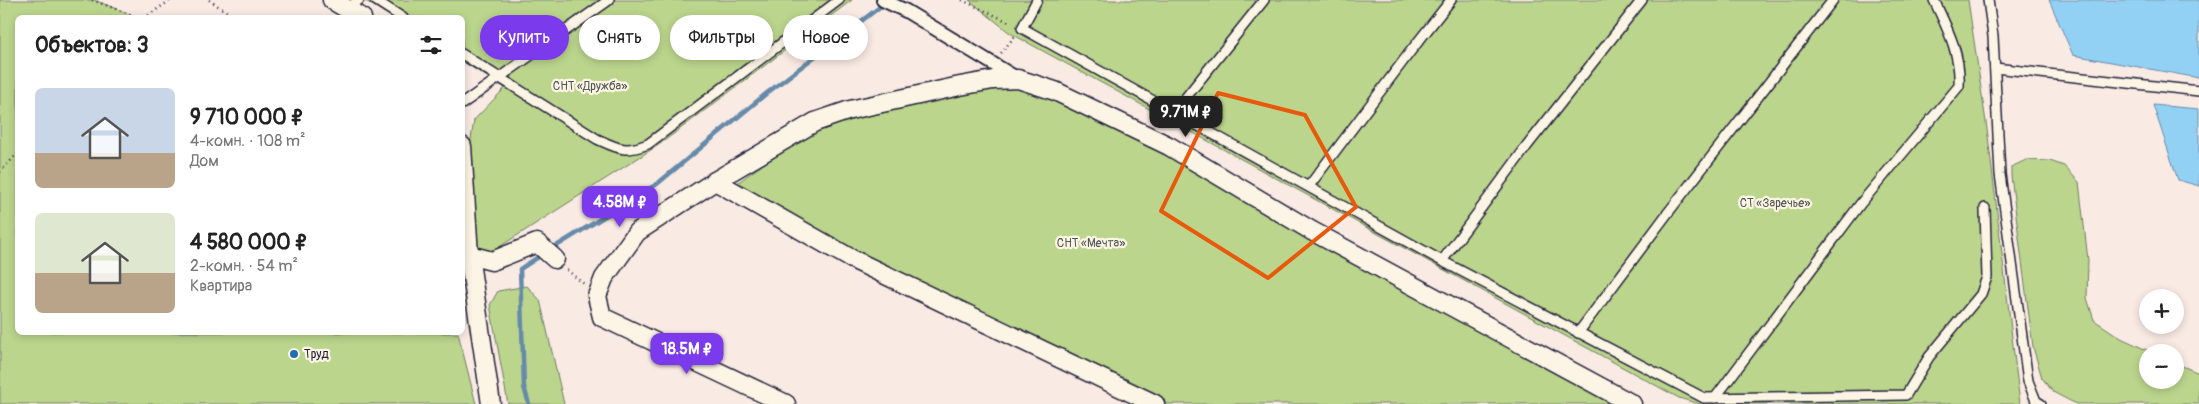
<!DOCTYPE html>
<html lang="ru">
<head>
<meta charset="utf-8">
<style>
	:root { --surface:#fff; --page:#f6f6f6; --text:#222; --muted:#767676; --accent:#7c3aed }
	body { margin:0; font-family:Pangolin,sans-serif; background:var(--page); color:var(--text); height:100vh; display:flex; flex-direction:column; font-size:19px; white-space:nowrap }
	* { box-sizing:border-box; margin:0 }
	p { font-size:16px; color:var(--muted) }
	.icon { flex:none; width:28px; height:28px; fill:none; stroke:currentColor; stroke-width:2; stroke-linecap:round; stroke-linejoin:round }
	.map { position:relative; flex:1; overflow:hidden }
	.panel { position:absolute; left:15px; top:15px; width:450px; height:320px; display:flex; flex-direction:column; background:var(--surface); border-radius:8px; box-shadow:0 2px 8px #0003 }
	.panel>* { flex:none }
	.guide { position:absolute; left:480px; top:15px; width:475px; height:45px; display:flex; gap:10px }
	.fabs { position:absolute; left:2139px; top:289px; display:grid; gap:10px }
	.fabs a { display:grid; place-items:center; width:45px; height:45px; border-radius:50%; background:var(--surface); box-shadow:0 2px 8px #0003; font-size:25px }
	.price { position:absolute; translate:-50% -42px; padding:0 11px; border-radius:10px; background:var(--accent); color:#fff; font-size:16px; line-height:32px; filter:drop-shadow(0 1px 2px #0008) }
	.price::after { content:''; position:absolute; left:50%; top:30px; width:15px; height:11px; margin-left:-8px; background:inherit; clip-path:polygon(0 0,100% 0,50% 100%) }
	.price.on { background:#222; color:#fff }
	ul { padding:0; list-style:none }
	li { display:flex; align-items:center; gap:15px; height:125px; padding:0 20px }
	li span { display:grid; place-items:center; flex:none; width:140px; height:100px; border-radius:8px; color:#555 }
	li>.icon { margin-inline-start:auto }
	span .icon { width:60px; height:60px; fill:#fffc; stroke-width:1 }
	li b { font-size:21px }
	h2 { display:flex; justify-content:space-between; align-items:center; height:60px; padding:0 20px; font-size:21px }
	.tag { padding:0 18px; border-radius:22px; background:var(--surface); box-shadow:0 2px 8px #0003; font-size:18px; line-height:45px }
	.tag.on { background:var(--accent); color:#fff }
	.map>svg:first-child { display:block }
	.green { fill:#bbd58c; stroke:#6e7c64 }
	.water { fill:#93d1f4; stroke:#668baa }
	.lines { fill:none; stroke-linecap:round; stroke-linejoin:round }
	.stream { stroke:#668baa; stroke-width:4.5 }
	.service-casing { stroke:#22223b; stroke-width:12 }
	.pedestrian-casing { stroke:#22223b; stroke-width:16 }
	.minor-casing { stroke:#22223b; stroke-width:21 }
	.path { stroke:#22223b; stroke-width:2.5; stroke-dasharray:1 4; stroke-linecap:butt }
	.service { stroke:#fcf5e5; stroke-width:9 }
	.pedestrian { stroke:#fcf5e5; stroke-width:12 }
	.minor { stroke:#fcf5e5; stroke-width:18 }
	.marked { fill:none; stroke:#e8590c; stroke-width:4; stroke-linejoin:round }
	.poi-dot { fill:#1f6fb2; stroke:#fcf5e5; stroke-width:2 }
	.labels { text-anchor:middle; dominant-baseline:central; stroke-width:4.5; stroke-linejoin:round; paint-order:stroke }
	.park-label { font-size:12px; fill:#505853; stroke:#fcf5e5 }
	.poi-label { font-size:12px; fill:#22223b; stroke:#fcf5e5; text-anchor:start }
</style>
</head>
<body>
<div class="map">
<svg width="2199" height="404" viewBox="0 0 2199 404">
	<rect width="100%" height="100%" fill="#faeae4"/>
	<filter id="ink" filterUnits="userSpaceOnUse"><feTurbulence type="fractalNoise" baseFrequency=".02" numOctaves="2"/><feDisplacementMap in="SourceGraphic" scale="10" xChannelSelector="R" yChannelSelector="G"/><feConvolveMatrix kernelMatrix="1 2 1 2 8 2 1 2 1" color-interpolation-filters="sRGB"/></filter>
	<g filter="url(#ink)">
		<g class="green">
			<polygon points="0,0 94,0 137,17 18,18 18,332 458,333 476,404 0,404"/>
			<polygon points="364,0 852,0 660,144 493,251 475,249 469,152 474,120 505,88 463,62 462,18 391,17"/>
			<polygon points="969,0 1968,0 1988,136 2020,404 1699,404 1679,398 1010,33"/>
			<polygon points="1003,85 1039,92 1158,147 1619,404 1166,404 878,272 733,186 814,127"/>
			<polygon points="2026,160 2050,161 2064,166 2079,182 2088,260 2087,298 2094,320 2121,338 2151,352 2148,352 2148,380 2175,380 2175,363 2199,373 2199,404 2076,404 2053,392 2042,378 2033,347 2011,176 2011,167"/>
			<polygon points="527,286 540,300 564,404 508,404 490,305 498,291"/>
		</g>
		<g class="water">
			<polygon points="2049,0 2199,0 2199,78 2073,55"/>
			<polygon points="2153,105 2199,109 2199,186 2178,180"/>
		</g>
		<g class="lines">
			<g class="stream">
				<polyline points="550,250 657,184 767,93 885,3"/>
				<polyline points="529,404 524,387 520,269 543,254"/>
			</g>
			<defs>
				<g id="service">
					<polyline points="375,0 403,18"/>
					<polyline points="1037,0 1022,28 1442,261 1704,398 1906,395 1929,357 1981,294 1987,277 1985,208"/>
					<polyline points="1988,0 1993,36 2000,174 2028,381 2036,401 2041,404"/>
					<polyline points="346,9 359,0"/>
					<path d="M462,54L597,139C619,149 625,153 648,144L839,0"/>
					<polyline points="1995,68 2199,91"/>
					<polyline points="462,104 609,0"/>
					<polyline points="1175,111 1264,0"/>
					<polyline points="1309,186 1410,52 1451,0"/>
					<polyline points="1442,261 1527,146 1642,0"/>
					<polyline points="1578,333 1667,214 1833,0"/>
					<path d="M1715,398L1861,203L1959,86C1961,54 1947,28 1934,0"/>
				</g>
				<polyline id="pedestrian" points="883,0 906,11 1018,79"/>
				<g id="minor">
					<polyline points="332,0 362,18"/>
					<polyline points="462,146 469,255 491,404"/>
					<polyline points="715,181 852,259 1155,404"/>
					<polyline points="469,255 492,261 537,243 555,259"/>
					<polyline points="786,404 602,317 597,296 604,278 637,232 715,181 815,122 850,110 960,86 993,80 1018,79 1055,91 1169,146 1312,231 1632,404"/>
				</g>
			</defs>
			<use href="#service" class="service-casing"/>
			<use href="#pedestrian" class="pedestrian-casing"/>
			<use href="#minor" class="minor-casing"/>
			<g class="path">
				<polyline points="92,0 140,18"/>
				<polyline points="209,0 236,18"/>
				<polyline points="962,0 1011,23"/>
				<polyline points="144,18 171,0"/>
				<polyline points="1001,53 1015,36"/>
				<polyline points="0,172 18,153"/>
				<polyline points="567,270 584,284"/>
			</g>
			<use href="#service" class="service"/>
			<use href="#pedestrian" class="pedestrian"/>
			<use href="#minor" class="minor"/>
		</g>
	</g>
	<path class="marked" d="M1218,93L1305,115L1356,207L1268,278L1161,211Z"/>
	<circle class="poi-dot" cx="294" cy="354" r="5"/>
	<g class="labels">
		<g class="park-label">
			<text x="590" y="86">СНТ «Дружба»</text>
			<text x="1775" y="203">СТ «Заречье»</text>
			<text x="1091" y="243">СНТ «Мечта»</text>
		</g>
		<g class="poi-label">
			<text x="304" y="354">Труд</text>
		</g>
	</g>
</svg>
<div class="fabs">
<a>+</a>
<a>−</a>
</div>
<b class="price on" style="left:1186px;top:138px">9.71M ₽</b>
<b class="price" style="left:620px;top:228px">4.58M ₽</b>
<b class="price" style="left:687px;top:375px">18.5M ₽</b>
<div class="guide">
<a class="tag on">Купить</a>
<a class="tag">Снять</a>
<a class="tag">Фильтры</a>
<a class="tag">Новое</a>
</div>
<section class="panel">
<h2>Объектов: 3<svg class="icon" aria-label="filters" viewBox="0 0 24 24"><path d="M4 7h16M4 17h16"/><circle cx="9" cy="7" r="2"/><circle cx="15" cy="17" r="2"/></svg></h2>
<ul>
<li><span style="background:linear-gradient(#c9d6e8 65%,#b9a48a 0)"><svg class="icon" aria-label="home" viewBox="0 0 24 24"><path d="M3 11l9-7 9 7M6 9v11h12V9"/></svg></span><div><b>9 710 000 ₽</b><p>4-комн. · 108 m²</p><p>Дом</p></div></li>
<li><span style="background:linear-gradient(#dfe7d0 60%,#b9a48a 0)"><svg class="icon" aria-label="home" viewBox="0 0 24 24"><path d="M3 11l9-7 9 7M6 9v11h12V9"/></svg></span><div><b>4 580 000 ₽</b><p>2-комн. · 54 m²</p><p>Квартира</p></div></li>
</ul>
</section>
</div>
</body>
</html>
